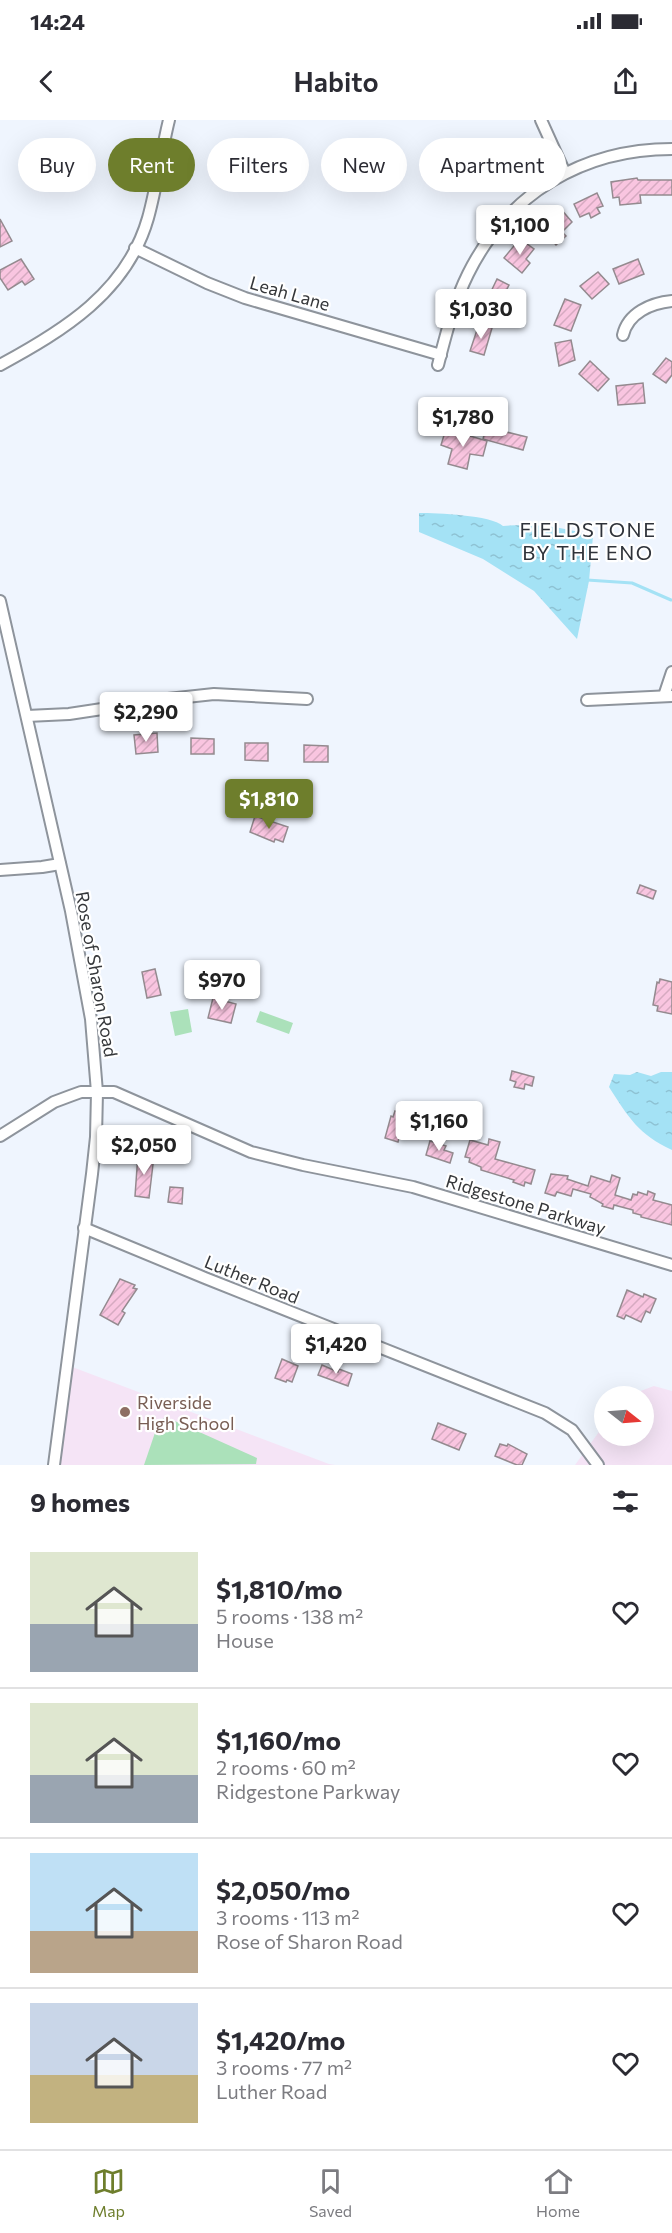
<!DOCTYPE html>
<html lang="en">
<head>
<meta charset="utf-8">
<style>
	:root { --surface:#fff; --page:#f2f2f3; --text:#2b2b33; --muted:#7c7c81; --line:#e1e1e2; --accent:#6e7e2c }
	body { margin:0; font-family:Commissioner,sans-serif; background:var(--page); color:var(--text); height:100vh; display:flex; flex-direction:column; font-size:22px; white-space:nowrap }
	* { box-sizing:border-box; margin:0 }
	p { font-size:20px; color:var(--muted) }
	.icon { flex:none; width:33px; height:33px; fill:none; stroke:currentColor; stroke-width:2; stroke-linecap:round; stroke-linejoin:round }
	.map { position:relative; height:1345px; overflow:hidden }
	.side { display:flex; flex-direction:column; background:var(--surface); flex:1 }
	.side>* { flex:none }
	.guide { position:absolute; left:18px; top:18px; width:636px; height:54px; display:flex; gap:12px }
	.needle { width:39px; rotate:107deg }
	.controls { position:absolute; left:594px; top:1266px; display:grid; gap:12px }
	.controls a { display:grid; place-items:center; width:60px; height:60px; border-radius:50%; background:var(--surface); box-shadow:0 6px 24px #0002; font-size:30px }
	.price { position:absolute; translate:-50% -51px; padding:0 14px; border-radius:6px; background:#fff; color:#222; font-size:20px; line-height:39px; filter:drop-shadow(0 2px 3px #0008) }
	.price::after { content:''; position:absolute; left:50%; top:36px; width:18px; height:14px; margin-left:-9px; background:inherit; clip-path:polygon(0 0,100% 0,50% 100%) }
	.price.current { background:var(--accent); color:#fff }
	ul { padding:0; list-style:none }
	li { display:flex; align-items:center; gap:18px; height:150px; padding:0 30px }
	li+li { border-top:2px solid var(--line) }
	li span { display:grid; place-items:center; flex:none; width:168px; height:120px; border-radius:0px; color:#555 }
	li>.icon { margin-inline-start:auto }
	span .icon { width:72px; height:72px; fill:#fffc; stroke-width:1 }
	li b { font-size:26px }
	h2 { display:flex; justify-content:space-between; align-items:center; height:72px; padding:0 30px; font-size:26px }
	.tag { padding:0 21px; border-radius:27px; background:var(--surface); box-shadow:0 6px 24px #0002; font-size:21px; line-height:54px }
	.tag.current { background:var(--accent); color:#fff }
	.status { display:flex; justify-content:space-between; align-items:center; height:42px; padding:0 30px; background:var(--surface); direction:ltr }
	.status svg { height:16px; fill:currentColor }
	header { display:flex; justify-content:space-between; align-items:center; height:78px; padding:0 30px; background:var(--surface); font-size:27px; font-weight:600 }
	.menu { display:flex; justify-content:space-around; align-items:center; height:84px; border-top:2px solid var(--line); background:var(--surface); font-size:16px; color:var(--muted) }
	.menu a { display:grid; justify-items:center; gap:3px }
	.menu .current { color:var(--accent) }
	.map>svg:first-child { display:block }
	.education { fill:#f5e4f6 }
	.green { fill:#abe1ba }
	.water { fill:url(#water-ripples) }
	.lines { fill:none; stroke-linecap:round; stroke-linejoin:round }
	.stream { stroke:#a4e2f5; stroke-width:3 }
	.building { fill:url(#building-hatch); stroke:#948a8f; stroke-width:1.5 }
	.minor-casing { stroke:#8e949c; stroke-width:14 }
	.minor { stroke:#fff; stroke-width:10 }
	.education-dot { fill:#8d6e63; stroke:#fff; stroke-width:2 }
	.labels { text-anchor:middle; dominant-baseline:central; stroke-width:4.5; stroke-linejoin:round; paint-order:stroke }
	.street-label { font-size:18px; fill:#35373a; stroke:#fff }
	.education-label { font-size:18px; fill:#785e54; stroke:#fff; text-anchor:start }
	.neighbourhood-label { font-size:20px; letter-spacing:1.5px; fill:#2f333a; stroke:#fff }
</style>
</head>
<body>
<div class="status"><b>14:24</b><svg viewBox="0 0 49 12"><path d="M0 12V9h3v3zM5 12V6h3v6zM10 12V3h3v9zM15 12V0h3v12zM26 1h20v11H26zM47 4h2v5h-2z"/></svg></div>
<header><svg class="icon" aria-label="back" viewBox="0 0 24 24"><path d="M15 5l-7 7 7 7"/></svg>Habito<svg class="icon" aria-label="share" viewBox="0 0 24 24"><path d="M12 15V3M7 8l5-5 5 5M5 13v7h14v-7"/></svg></header>
<div class="map">
<svg width="672" height="1345" viewBox="0 0 672 1345">
	<defs>
		<pattern id="water-ripples" width="26" height="14" patternUnits="userSpaceOnUse" patternTransform="scale(1.5)"><rect width="26" height="14" fill="#a4e2f5"/><path d="M2 4q2-2 4 0t4 0M15 11q2-2 4 0t4 0" fill="none" stroke="#8ec2d3"/></pattern>
		<pattern id="building-hatch" width="6" height="6" patternUnits="userSpaceOnUse" patternTransform="scale(1.5)"><rect width="6" height="6" fill="#f9c5e0"/><path d="M-1 1l2-2M0 6l6-6M5 7l2-2" fill="none" stroke="#d6aac1"/></pattern>
	</defs>
	<rect width="100%" height="100%" fill="#eff5fe"/>
	<g class="education">
		<polygon points="67,1245 329,1344 335,1345 54,1345"/>
		<polygon points="654,1266 672,1271 672,1345 575,1345 604,1305 604,1316 644,1316 644,1276 627,1276"/>
	</g>
	<g class="green">
		<polygon points="188,889 192,912 175,916 170,892"/>
		<polygon points="260,891 293,903 289,914 256,902"/>
		<polygon points="166,1297 257,1338 256,1344 144,1345 159,1301"/>
	</g>
	<g class="water">
		<path d="M419,393C437,393 491,395 503,406C535,403 563,407 593,416L589,461L577,519L534,471L483,439L419,412Z"/>
		<path d="M637,952L651,956L661,952H672V1030C638,1014 629,998 609,967L614,954L630,955Z"/>
	</g>
	<g class="lines">
		<polyline class="stream" points="587,460 632,463 671,480"/>
	</g>
	<g class="building">
		<polygon points="637,58 638,60 672,60 672,75 640,75 641,83 620,85 619,77 613,78 611,62"/>
		<polygon points="597,73 603,86 597,88 600,93 591,98 589,93 580,97 574,84"/>
		<polygon points="560,88 572,102 562,112 566,116 556,125 540,106"/>
		<polygon points="0,99 12,121 0,127"/>
		<polygon points="523,121 534,129 526,139 530,143 522,153 504,138 517,122 520,125"/>
		<polygon points="21,139 34,159 25,165 22,161 8,170 0,158 0,150"/>
		<polygon points="638,139 644,154 619,164 613,149"/>
		<polygon points="598,152 609,164 592,179 580,166"/>
		<polygon points="497,159 509,165 498,187 486,182"/>
		<polygon points="565,179 581,185 571,211 554,205"/>
		<polygon points="479,204 492,208 484,235 470,231"/>
		<polygon points="571,220 575,240 559,246 555,223"/>
		<polygon points="666,238 672,242 672,255 666,263 653,254"/>
		<polygon points="590,241 609,259 598,271 579,254"/>
		<polygon points="643,263 645,283 618,285 616,266"/>
		<polygon points="486,307 527,317 523,330 483,319"/>
		<polygon points="445,312 459,316 460,313 487,321 483,336 470,334 467,349 448,344 452,329 441,325"/>
		<polygon points="157,613 158,632 136,634 134,615"/>
		<polygon points="191,618 214,619 214,634 191,634"/>
		<polygon points="245,623 268,623 268,641 245,640"/>
		<polygon points="304,625 328,626 328,642 304,642"/>
		<polygon points="255,696 288,707 283,722 275,719 274,722 250,712"/>
		<polygon points="640,765 656,771 653,779 637,773"/>
		<polygon points="155,849 161,875 147,878 142,852"/>
		<polygon points="660,859 672,862 672,894 657,891 658,886 653,885 657,862 659,863"/>
		<polygon points="213,878 236,884 231,903 208,898"/>
		<polygon points="512,951 534,957 532,966 525,964 524,969 514,967 516,962 510,960"/>
		<polygon points="395,991 402,993 403,991 423,996 419,1009 414,1008 413,1014 401,1010 398,1022 385,1018 391,996 393,997"/>
		<polygon points="489,1019 500,1022 495,1039 535,1050 531,1064 525,1062 524,1066 513,1062 514,1060 481,1050 481,1047 469,1042 470,1038 465,1037 470,1020 488,1025"/>
		<polygon points="430,1021 446,1026 444,1030 453,1033 450,1043 426,1035"/>
		<polygon points="138,1034 154,1036 149,1078 135,1076"/>
		<polygon points="551,1054 568,1056 567,1059 588,1066 591,1056 610,1062 612,1055 620,1058 615,1075 631,1080 633,1074 637,1075 638,1072 647,1075 648,1071 655,1074 653,1080 672,1085 672,1105 641,1097 641,1095 633,1093 633,1090 614,1085 613,1089 602,1086 603,1084 590,1077 591,1074 573,1069 571,1076 557,1072 555,1076 545,1073"/>
		<polygon points="170,1067 183,1068 182,1084 168,1082"/>
		<polygon points="120,1159 135,1165 133,1168 137,1169 122,1191 125,1193 118,1205 100,1195"/>
		<polygon points="627,1170 643,1177 644,1174 656,1179 650,1193 646,1191 641,1202 626,1195 624,1199 617,1196"/>
		<polygon points="282,1239 298,1246 292,1262 287,1260 286,1262 275,1258"/>
		<polygon points="322,1245 338,1252 339,1249 352,1254 348,1266 318,1255"/>
		<polygon points="438,1303 466,1314 459,1330 432,1319"/>
		<polygon points="500,1324 507,1326 508,1324 527,1334 522,1345 517,1345 495,1336"/>
	</g>
	<g class="lines">
		<defs>
			<g id="minor">
				<polyline points="541,0 565,53"/>
				<polyline points="135,128 207,163 245,178 441,235"/>
				<path d="M623,215C628,193 651,183 672,181"/>
				<path d="M0,245C63,211 127,172 148,98C157,66 161,32 169,0"/>
				<path d="M438,245C446,214 454,182 468,154C508,73 583,29 672,29"/>
				<polyline points="0,481 71,791 91,899 97,972 96,1017 92,1054 54,1345"/>
				<polyline points="664,576 672,552"/>
				<polyline points="587,580 672,576"/>
				<polyline points="27,596 69,594 168,579 214,574 307,579"/>
				<polyline points="0,750 42,747 60,744"/>
				<polyline points="0,1016 54,982 70,976 81,972 114,972 251,1032 303,1045 413,1067 672,1145"/>
				<polyline points="84,1108 205,1158 545,1293 572,1310 598,1345"/>
			</g>
		</defs>
		<use href="#minor" class="minor-casing"/>
		<use href="#minor" class="minor"/>
	</g>
	<circle class="education-dot" cx="125" cy="1292" r="6"/>
	<g class="labels">
		<g class="street-label">
			<text transform="translate(290 173) rotate(16)">Leah Lane</text>
			<text transform="translate(97 854) rotate(80)">Rose of Sharon Road</text>
			<text transform="translate(526 1084) rotate(17)">Ridgestone Parkway</text>
			<text transform="translate(252 1159) rotate(22)">Luther Road</text>
		</g>
		<g class="education-label">
			<text x="137" y="1282">Riverside<tspan x="137" dy="21">High School</tspan></text>
		</g>
		<g class="neighbourhood-label">
			<text x="588" y="409">FIELDSTONE<tspan x="588" dy="23">BY THE ENO</tspan></text>
		</g>
	</g>
</svg>
<div class="controls">
<a><svg class="needle" viewBox="-14 -14 28 28"><path d="M0-13l5 13h-10z" fill="#e53935"/><path d="M0 13l5-13h-10z" fill="#7c7c81"/></svg></a>
</div>
<b class="price" style="left:520px;top:136px">$1,100</b>
<b class="price" style="left:481px;top:220px">$1,030</b>
<b class="price" style="left:463px;top:328px">$1,780</b>
<b class="price" style="left:146px;top:623px">$2,290</b>
<b class="price current" style="left:269px;top:710px">$1,810</b>
<b class="price" style="left:222px;top:891px">$970</b>
<b class="price" style="left:439px;top:1032px">$1,160</b>
<b class="price" style="left:144px;top:1056px">$2,050</b>
<b class="price" style="left:336px;top:1255px">$1,420</b>
<div class="guide">
<a class="tag">Buy</a>
<a class="tag current">Rent</a>
<a class="tag">Filters</a>
<a class="tag">New</a>
<a class="tag">Apartment</a>
</div>
</div>
<section class="side">
<h2>9 homes<svg class="icon" aria-label="filters" viewBox="0 0 24 24"><path d="M4 7h16M4 17h16"/><circle cx="9" cy="7" r="2"/><circle cx="15" cy="17" r="2"/></svg></h2>
<ul>
<li><span style="background:linear-gradient(#dfe7d0 60%,#9aa5b1 0)"><svg class="icon" aria-label="home" viewBox="0 0 24 24"><path d="M3 11l9-7 9 7M6 9v11h12V9"/></svg></span><div><b>$1,810/mo</b><p>5 rooms · 138 m²</p><p>House</p></div><svg class="icon" aria-label="heart" viewBox="0 0 24 24"><path d="M12 20l-8-8c-3-5 5-10 8-4 3-6 11-1 8 4z"/></svg></li>
<li><span style="background:linear-gradient(#dfe7d0 60%,#9aa5b1 0)"><svg class="icon" aria-label="home" viewBox="0 0 24 24"><path d="M3 11l9-7 9 7M6 9v11h12V9"/></svg></span><div><b>$1,160/mo</b><p>2 rooms · 60 m²</p><p>Ridgestone Parkway</p></div><svg class="icon" aria-label="heart" viewBox="0 0 24 24"><path d="M12 20l-8-8c-3-5 5-10 8-4 3-6 11-1 8 4z"/></svg></li>
<li><span style="background:linear-gradient(#bfe0f5 65%,#b9a48a 0)"><svg class="icon" aria-label="home" viewBox="0 0 24 24"><path d="M3 11l9-7 9 7M6 9v11h12V9"/></svg></span><div><b>$2,050/mo</b><p>3 rooms · 113 m²</p><p>Rose of Sharon Road</p></div><svg class="icon" aria-label="heart" viewBox="0 0 24 24"><path d="M12 20l-8-8c-3-5 5-10 8-4 3-6 11-1 8 4z"/></svg></li>
<li><span style="background:linear-gradient(#c9d6e8 60%,#c2b280 0)"><svg class="icon" aria-label="home" viewBox="0 0 24 24"><path d="M3 11l9-7 9 7M6 9v11h12V9"/></svg></span><div><b>$1,420/mo</b><p>3 rooms · 77 m²</p><p>Luther Road</p></div><svg class="icon" aria-label="heart" viewBox="0 0 24 24"><path d="M12 20l-8-8c-3-5 5-10 8-4 3-6 11-1 8 4z"/></svg></li>
</ul>
</section>
<nav class="menu">
<a class="current"><svg class="icon" aria-label="map" viewBox="0 0 24 24"><path d="M3 6l6-2 6 2 6-2v14l-6 2-6-2-6 2zM9 4v14M15 6v14"/></svg>Map</a>
<a><svg class="icon" aria-label="saved" viewBox="0 0 24 24"><path d="M7 4h10v16l-5-4-5 4z"/></svg>Saved</a>
<a><svg class="icon" aria-label="home" viewBox="0 0 24 24"><path d="M3 11l9-7 9 7M6 9v11h12V9"/></svg>Home</a>
</nav>
</body>
</html>
